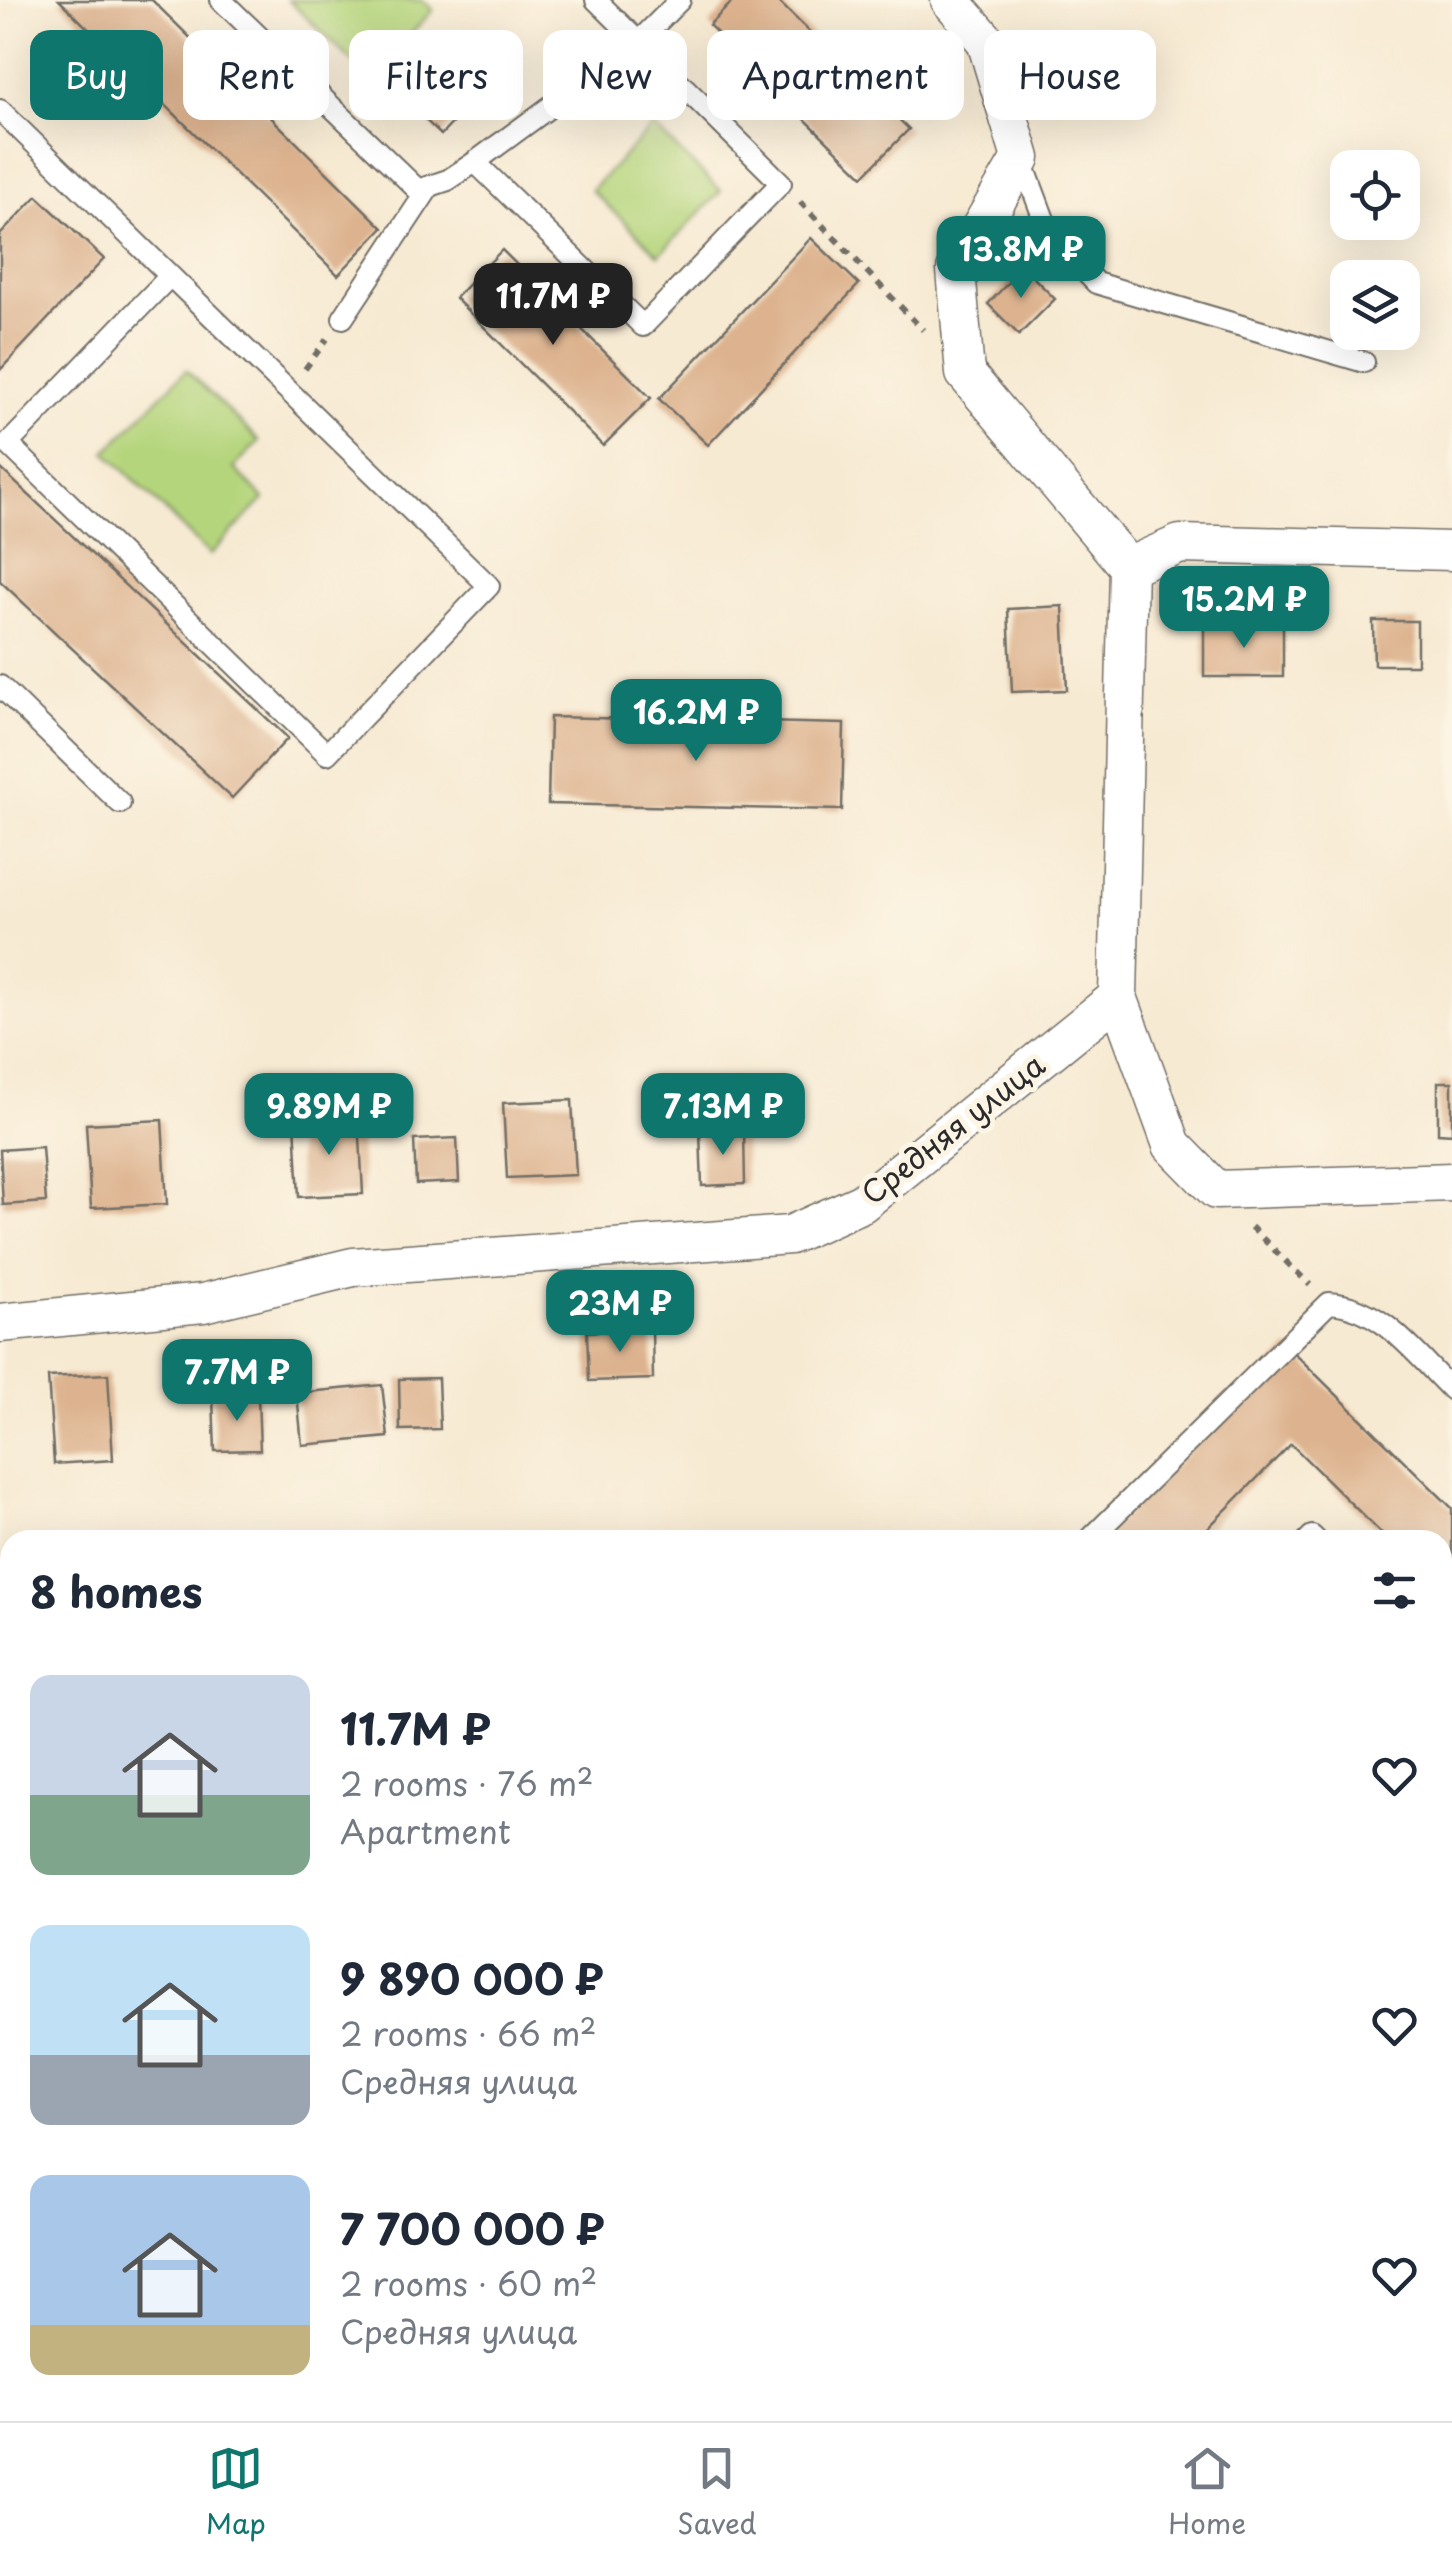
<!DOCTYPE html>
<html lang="en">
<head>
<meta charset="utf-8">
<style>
	:root { --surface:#fff; --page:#f6f6f7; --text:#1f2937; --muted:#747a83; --line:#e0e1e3; --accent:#0f766e }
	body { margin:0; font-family:"Playpen Sans",sans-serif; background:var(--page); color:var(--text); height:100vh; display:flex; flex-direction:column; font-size:38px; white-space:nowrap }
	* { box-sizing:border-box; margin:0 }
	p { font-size:32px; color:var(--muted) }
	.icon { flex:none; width:55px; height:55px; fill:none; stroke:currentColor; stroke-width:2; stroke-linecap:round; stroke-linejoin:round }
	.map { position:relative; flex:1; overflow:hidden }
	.drawer { position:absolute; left:0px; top:1530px; width:1452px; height:892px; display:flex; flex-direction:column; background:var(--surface); border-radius:30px 30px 0 0; box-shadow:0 10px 40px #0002 }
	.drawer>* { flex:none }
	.guide { position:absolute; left:30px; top:30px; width:1392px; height:90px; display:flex; gap:20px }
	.fabs { position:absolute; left:1330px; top:150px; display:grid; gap:20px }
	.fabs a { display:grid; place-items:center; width:90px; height:90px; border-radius:20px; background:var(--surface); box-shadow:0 10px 40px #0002; font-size:50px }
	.price { position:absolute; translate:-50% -85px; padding:0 22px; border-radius:20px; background:var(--accent); color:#fff; font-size:32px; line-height:65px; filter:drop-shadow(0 2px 5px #0008) }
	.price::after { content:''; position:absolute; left:50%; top:60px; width:30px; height:22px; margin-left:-15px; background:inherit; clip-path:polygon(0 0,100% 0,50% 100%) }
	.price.active { background:#222; color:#fff }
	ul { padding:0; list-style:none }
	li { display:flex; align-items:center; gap:30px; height:250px; padding:0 30px }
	li span { display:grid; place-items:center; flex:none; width:280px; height:200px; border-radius:20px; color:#555 }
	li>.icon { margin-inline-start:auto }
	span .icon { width:120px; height:120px; fill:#fffc; stroke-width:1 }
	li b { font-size:42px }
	h2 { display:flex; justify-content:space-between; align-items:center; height:120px; padding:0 30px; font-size:42px }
	.tag { padding:0 35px; border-radius:20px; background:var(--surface); box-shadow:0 10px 40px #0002; font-size:35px; line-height:90px }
	.tag.active { background:var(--accent); color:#fff }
	.tab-bar { display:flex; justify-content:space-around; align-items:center; height:140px; border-top:2px solid var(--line); background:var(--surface); font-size:28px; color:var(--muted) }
	.tab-bar a { display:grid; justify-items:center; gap:5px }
	.tab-bar .active { color:var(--accent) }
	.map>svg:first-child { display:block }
	.green { fill:#b5d57d; stroke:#708054; stroke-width:2.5 }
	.building { fill:#ddb38f }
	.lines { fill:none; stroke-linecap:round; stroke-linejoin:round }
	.lane-casing { stroke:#726e66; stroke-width:24 }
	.street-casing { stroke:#726e66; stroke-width:41 }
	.path { stroke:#726e66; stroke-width:6; stroke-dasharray:8 8; stroke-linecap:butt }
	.lane { stroke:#fff; stroke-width:20 }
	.street { stroke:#fff; stroke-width:38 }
	.labels { text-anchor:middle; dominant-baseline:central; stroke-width:10; stroke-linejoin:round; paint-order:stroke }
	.street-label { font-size:30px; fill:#2b2b2b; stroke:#fcf5e5 }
</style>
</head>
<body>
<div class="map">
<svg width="1452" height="2421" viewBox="0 0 1452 2421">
	<rect width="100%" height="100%" fill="#fcf5e5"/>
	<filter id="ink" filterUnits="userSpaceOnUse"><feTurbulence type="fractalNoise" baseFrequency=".01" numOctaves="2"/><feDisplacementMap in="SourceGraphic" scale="20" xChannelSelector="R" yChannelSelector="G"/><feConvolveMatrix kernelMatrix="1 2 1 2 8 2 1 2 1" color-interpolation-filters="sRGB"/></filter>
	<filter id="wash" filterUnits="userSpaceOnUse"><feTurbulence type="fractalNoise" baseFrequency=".0048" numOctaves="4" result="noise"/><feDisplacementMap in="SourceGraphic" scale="40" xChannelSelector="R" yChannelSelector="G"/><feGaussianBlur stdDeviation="2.25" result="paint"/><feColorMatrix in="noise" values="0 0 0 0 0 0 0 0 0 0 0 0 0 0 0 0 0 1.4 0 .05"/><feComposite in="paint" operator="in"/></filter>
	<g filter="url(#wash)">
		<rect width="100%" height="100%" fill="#f7ead3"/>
		<g class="green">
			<polygon points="288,0 422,0 433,10 370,78"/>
			<polygon points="653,126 721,191 659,255 591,190"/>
			<polygon points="186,370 259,441 234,468 264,499 210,555 106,452"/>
		</g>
		<g id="blocks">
			<g class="building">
				<polygon points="59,0 152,0 383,228 338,275"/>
				<polygon points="734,0 777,0 909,129 863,176 709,25"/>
				<polygon points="453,61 483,91 441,135 410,105"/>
				<polygon points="37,196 104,259 0,370 0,235"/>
				<polygon points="811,238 859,284 708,445 659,399"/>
				<polygon points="502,250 651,398 603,446 455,298"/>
				<polygon points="1023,267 1055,299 1019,335 988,304"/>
				<polygon points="0,468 288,738 232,798 0,581"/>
				<polygon points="1063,606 1067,690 1012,692 1008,609"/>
				<polygon points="1373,621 1417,621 1417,665 1374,665"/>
				<rect x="1204" y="625" width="79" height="52"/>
				<polygon points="550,717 844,724 842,810 548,804"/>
				<polygon points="1438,1082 1452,1082 1452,1134 1438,1133"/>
				<polygon points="572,1100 576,1175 507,1178 503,1103"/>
				<polygon points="359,1119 363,1194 299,1197 295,1122"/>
				<polygon points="162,1120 167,1204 91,1208 86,1124"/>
				<polygon points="744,1130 745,1184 702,1186 700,1132"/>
				<polygon points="457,1138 459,1182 416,1184 414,1140"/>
				<polygon points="42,1147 46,1202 3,1205 0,1150"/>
				<polygon points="652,1330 653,1379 589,1381 587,1332"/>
				<polygon points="1289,1348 1452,1508 1452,1603 1442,1593 1442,1540 1388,1540 1291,1444 1196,1540 1101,1540"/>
				<polygon points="108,1374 113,1460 54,1464 48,1377"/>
				<polygon points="438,1378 440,1429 400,1430 399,1379"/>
				<polygon points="382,1385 388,1437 302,1445 297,1393"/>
				<polygon points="258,1396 260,1450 215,1451 213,1397"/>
				<rect x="0" y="1850" width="10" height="49"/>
				<polygon points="1452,2261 1452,2343 1442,2349 1442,2266"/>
				<polygon points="89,2412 149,2412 148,2421 88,2421"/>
				<polygon points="583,2412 606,2412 611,2421 569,2421"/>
				<polygon points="1177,2412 1200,2412 1205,2421 1163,2421"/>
			</g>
		</g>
	</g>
	<g filter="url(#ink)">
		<use href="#blocks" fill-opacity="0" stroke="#726e66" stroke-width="2.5"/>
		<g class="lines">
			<defs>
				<g id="lane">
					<polyline points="221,0 418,190 448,180 475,162 638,42 680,0"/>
					<polyline points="0,110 489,586 327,754 8,444 170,276"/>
					<polyline points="1021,158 1049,233 1096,283 1364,362"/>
					<polyline points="475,162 643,326 781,183 596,0"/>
					<polyline points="343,318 430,186"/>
					<polyline points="0,686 120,803"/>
					<path d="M1089,1540L1329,1303C1382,1306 1416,1355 1452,1390"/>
					<polyline points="1308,1540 1312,1536 1316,1540"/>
					<polyline points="1442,1673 1452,1683"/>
					<polyline points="1442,2235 1452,2230"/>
					<polyline points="663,2412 668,2421"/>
					<polyline points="1255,2412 1260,2421"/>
					<polyline points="1076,2421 1092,2412"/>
				</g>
				<g id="street">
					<polyline points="950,0 986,41 1021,158 956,270 965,373 1128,567 1118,997 1172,1145 1216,1190 1452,1182"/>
					<polyline points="1128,567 1180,544 1452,551"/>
					<polyline points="0,1323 203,1303 353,1267 790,1235 862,1203 1118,997"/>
					<polyline points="0,1958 10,1957"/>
				</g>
			</defs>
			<use href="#lane" class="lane-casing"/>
			<use href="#street" class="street-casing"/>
			<g class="path">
				<polyline points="800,202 923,330"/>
				<polyline points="305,369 327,339"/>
				<polyline points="1251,1227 1310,1285"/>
			</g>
			<use href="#lane" class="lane"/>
			<use href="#street" class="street"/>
		</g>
	</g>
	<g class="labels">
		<g class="street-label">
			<text transform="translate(952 1128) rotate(-38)">Средняя улица</text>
		</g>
	</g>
</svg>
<div class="fabs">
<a><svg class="icon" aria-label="locate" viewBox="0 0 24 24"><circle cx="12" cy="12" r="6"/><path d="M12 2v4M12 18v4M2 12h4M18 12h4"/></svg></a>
<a><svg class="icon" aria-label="layers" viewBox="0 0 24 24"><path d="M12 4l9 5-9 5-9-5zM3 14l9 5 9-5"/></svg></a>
</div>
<b class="price" style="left:1021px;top:301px">13.8M ₽</b>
<b class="price active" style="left:553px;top:348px">11.7M ₽</b>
<b class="price" style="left:1244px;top:651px">15.2M ₽</b>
<b class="price" style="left:696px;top:764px">16.2M ₽</b>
<b class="price" style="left:329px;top:1158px">9.89M ₽</b>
<b class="price" style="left:723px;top:1158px">7.13M ₽</b>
<b class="price" style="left:620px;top:1355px">23M ₽</b>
<b class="price" style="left:237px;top:1424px">7.7M ₽</b>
<div class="guide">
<a class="tag active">Buy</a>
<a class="tag">Rent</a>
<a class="tag">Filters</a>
<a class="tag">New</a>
<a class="tag">Apartment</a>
<a class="tag">House</a>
</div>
<section class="drawer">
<h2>8 homes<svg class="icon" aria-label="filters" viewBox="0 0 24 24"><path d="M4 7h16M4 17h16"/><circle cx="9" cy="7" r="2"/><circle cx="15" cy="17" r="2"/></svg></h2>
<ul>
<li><span style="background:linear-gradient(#c9d6e8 60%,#7fa58c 0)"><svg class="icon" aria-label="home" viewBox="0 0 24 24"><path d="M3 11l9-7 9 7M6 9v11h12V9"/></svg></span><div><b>11.7M ₽</b><p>2 rooms · 76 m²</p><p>Apartment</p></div><svg class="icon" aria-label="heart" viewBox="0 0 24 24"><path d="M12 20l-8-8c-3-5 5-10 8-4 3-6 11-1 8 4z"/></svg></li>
<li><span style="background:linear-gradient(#bfe0f5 65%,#9aa5b1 0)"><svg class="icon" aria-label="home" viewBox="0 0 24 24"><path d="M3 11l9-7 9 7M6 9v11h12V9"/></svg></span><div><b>9 890 000 ₽</b><p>2 rooms · 66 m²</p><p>Средняя улица</p></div><svg class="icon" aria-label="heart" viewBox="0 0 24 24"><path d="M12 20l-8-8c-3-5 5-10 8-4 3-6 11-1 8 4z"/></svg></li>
<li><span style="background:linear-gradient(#a9c7e8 75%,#c2b280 0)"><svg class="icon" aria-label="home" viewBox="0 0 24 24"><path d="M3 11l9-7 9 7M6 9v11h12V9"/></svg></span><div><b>7 700 000 ₽</b><p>2 rooms · 60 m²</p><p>Средняя улица</p></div><svg class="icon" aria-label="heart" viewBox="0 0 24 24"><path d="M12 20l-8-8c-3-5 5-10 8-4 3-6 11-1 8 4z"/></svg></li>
</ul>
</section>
</div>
<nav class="tab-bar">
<a class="active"><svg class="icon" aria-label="map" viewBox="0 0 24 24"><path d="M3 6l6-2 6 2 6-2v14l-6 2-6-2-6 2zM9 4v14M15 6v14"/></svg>Map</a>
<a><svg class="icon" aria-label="saved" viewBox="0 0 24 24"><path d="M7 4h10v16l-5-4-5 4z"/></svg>Saved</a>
<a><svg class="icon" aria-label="home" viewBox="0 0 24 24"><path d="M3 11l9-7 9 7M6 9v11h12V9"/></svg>Home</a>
</nav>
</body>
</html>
